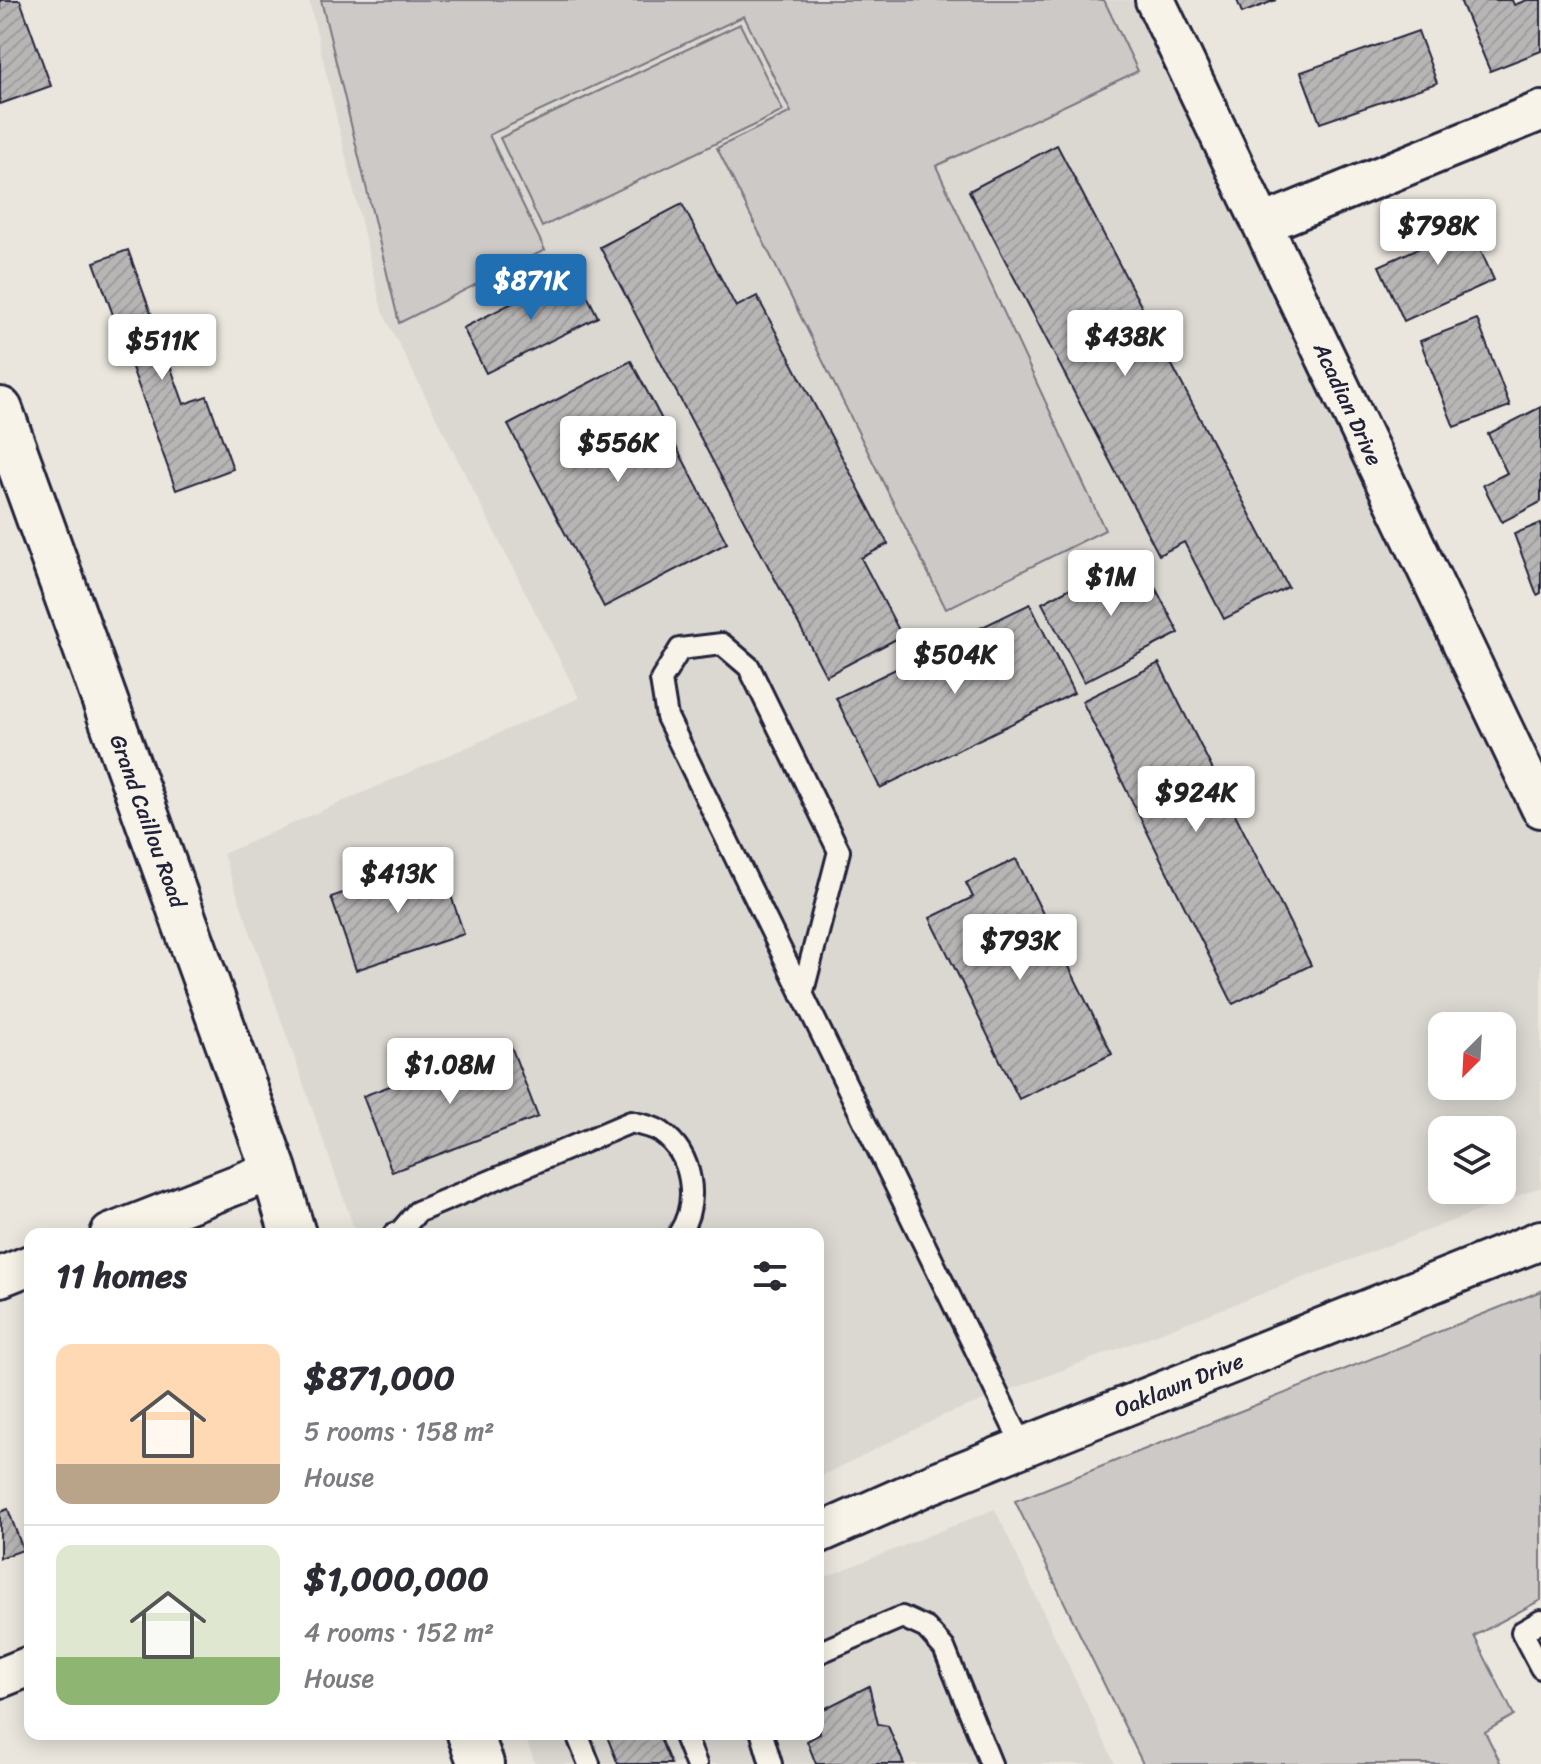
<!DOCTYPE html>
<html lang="en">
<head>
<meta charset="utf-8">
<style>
	:root { --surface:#fff; --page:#f7f7f7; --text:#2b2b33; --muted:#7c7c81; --line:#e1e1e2; --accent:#1f6fb2 }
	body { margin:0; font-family:Sriracha,sans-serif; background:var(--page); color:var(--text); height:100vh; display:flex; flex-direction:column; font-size:30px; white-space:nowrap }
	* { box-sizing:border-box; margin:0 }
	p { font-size:26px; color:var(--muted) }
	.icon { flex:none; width:44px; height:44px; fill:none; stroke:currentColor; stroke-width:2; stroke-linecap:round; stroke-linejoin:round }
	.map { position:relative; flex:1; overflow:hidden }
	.drawer { position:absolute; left:24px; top:1228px; width:800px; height:512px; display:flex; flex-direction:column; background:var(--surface); border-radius:16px; box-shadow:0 4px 20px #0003 }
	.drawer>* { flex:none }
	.needle { width:52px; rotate:204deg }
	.fabs { position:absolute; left:1428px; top:1012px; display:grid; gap:16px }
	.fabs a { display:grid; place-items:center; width:88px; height:88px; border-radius:16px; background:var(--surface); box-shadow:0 4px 20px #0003; font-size:40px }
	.price { position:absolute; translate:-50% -68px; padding:0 18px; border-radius:8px; background:#fff; color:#222; font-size:26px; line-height:52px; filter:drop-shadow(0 2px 4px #0008) }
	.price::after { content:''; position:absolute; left:50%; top:48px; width:24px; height:18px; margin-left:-12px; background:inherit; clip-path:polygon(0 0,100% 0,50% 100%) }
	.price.active { background:var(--accent); color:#fff }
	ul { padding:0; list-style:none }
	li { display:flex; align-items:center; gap:24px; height:200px; padding:0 32px }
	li+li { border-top:2px solid var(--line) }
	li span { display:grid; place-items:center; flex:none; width:224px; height:160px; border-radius:16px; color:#555 }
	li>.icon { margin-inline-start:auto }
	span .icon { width:96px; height:96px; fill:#fffc; stroke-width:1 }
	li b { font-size:34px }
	h2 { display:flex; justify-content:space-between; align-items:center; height:96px; padding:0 32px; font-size:34px }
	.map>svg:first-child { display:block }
	.built { fill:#dbd8d2; fill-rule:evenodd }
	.grass { fill:#cdc9c6; stroke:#787680; stroke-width:2 }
	.building { fill:url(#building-hatch); stroke:#22223b; stroke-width:2 }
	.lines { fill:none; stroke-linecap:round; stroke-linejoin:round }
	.lane-casing { stroke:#22223b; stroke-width:26 }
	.street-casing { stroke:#22223b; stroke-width:44 }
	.secondary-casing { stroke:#22223b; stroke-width:50 }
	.lane { stroke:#f7f3e8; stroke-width:20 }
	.street { stroke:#f7f3e8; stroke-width:38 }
	.secondary { stroke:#f7f3e8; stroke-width:44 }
	.labels { text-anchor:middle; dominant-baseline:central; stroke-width:8; stroke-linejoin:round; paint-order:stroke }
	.street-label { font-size:22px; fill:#22223b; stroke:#f7f3e8 }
</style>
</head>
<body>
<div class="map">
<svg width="1541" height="1764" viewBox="0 0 1541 1764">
	<defs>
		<pattern id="building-hatch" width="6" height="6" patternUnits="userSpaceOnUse" patternTransform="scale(2)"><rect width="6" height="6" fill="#b8b6b5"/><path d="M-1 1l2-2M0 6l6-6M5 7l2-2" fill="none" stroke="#9e9c9d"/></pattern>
	</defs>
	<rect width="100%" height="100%" fill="#eae6de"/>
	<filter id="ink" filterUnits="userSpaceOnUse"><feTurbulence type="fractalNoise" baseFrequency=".0125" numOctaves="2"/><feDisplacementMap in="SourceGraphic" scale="16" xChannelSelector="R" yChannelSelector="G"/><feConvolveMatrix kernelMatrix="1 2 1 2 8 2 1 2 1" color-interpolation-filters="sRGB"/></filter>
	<g filter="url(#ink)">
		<g class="built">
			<path d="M309,0H1133L1541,834V1187L942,1416L818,1478V1234H356L223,854L579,698L382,311ZM1442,1026H1502V1086H1442ZM1442,1130H1502V1190H1442Z"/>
			<polygon points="995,1509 1115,1764 535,1764 524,1734 818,1734 818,1580"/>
		</g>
		<g class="grass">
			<polygon points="321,0 1104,0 1138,71 936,166 1105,530 946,609 717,148 791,112 744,16 489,135 545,250 399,323"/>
			<polygon points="740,24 783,111 542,227 500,138"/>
			<polygon points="1541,1291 1541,1600 1474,1636 1514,1715 1485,1732 1501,1764 1143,1764 1015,1501"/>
		</g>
		<g class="building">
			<polygon points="0,0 20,0 51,86 0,104"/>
			<polygon points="1237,0 1276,0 1242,13"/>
			<polygon points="1460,0 1512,0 1514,5 1527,0 1541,0 1541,51 1490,71"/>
			<polygon points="1418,31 1437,83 1320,123 1301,72"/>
			<polygon points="1057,145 1288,587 1224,619 1184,542 1159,555 969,191"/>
			<polygon points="1459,202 1494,280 1404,321 1379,266 1441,238 1430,215"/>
			<polygon points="682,204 736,307 757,296 888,544 861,558 902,636 826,676 600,247"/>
			<polygon points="128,250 184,404 207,396 233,469 176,490 94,262"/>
			<polygon points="575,271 598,317 486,373 463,328"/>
			<polygon points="1477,319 1510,406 1454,427 1420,341"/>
			<polygon points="631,361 727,543 604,607 508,425"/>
			<polygon points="1541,407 1541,502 1502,522 1483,485 1507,473 1488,434"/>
			<polygon points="1541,523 1541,593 1537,595 1514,534"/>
			<polygon points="1137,553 1179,633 1084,682 1042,603"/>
			<polygon points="1030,604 1074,693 880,788 836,698"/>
			<polygon points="1159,663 1311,965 1233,1004 1082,701"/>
			<polygon points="1016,859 1112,1054 1019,1099 930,918 973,897 966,883"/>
			<polygon points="439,860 464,934 356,970 331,897"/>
			<polygon points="509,1041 538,1117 392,1172 363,1096"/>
			<polygon points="8,1509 23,1550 0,1558 0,1512"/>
			<polygon points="869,1686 878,1724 888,1726 904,1764 816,1764 807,1741 820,1734 818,1712"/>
			<polygon points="606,1734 658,1734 671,1764 618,1764"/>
		</g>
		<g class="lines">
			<defs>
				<g id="lane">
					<polyline points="802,995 839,851 749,667 722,644 680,649 661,680 667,717 1014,1428 1026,1446"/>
					<path d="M394,1234L400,1232L417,1212L631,1122C640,1125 653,1126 661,1132C693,1155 700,1201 679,1234"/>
					<polyline points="1541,1621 1522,1632 1541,1668"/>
					<polyline points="818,1653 902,1617 926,1628 944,1648 991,1764"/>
					<polyline points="577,1734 589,1764"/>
					<polyline points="684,1734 696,1764"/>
					<polyline points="762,1734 771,1764"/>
				</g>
				<g id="street">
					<polyline points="1155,0 1541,808"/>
					<polyline points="1263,224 1541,111"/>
					<polyline points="110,1234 274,1170"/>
					<polyline points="0,1277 30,1265"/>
					<polyline points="818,1534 933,1483 1541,1240"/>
					<polyline points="0,1678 30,1666"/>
				</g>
				<g id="secondary">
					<polyline points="0,410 274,1170 293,1234"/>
					<polyline points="470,1734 481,1764"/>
				</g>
			</defs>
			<use href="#lane" class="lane-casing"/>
			<use href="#street" class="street-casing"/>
			<use href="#secondary" class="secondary-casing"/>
			<use href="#lane" class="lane"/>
			<use href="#street" class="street"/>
			<use href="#secondary" class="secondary"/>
		</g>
	</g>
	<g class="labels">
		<g class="street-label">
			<text transform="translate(1348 404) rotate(65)">Acadian Drive</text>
			<text transform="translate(148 821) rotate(70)">Grand Caillou Road</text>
			<text transform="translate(1179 1385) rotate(-22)">Oaklawn Drive</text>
		</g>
	</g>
</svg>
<div class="fabs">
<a><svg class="needle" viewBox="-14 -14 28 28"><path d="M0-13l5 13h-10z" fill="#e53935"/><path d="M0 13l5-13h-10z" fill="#7c7c81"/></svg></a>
<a><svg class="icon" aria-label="layers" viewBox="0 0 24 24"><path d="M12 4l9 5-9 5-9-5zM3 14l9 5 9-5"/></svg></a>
</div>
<b class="price" style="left:1438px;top:267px">$798K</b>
<b class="price active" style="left:531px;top:322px">$871K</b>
<b class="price" style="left:1125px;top:378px">$438K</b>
<b class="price" style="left:162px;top:382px">$511K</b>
<b class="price" style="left:618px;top:484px">$556K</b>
<b class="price" style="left:1111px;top:618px">$1M</b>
<b class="price" style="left:955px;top:696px">$504K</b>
<b class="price" style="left:1196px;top:834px">$924K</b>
<b class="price" style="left:398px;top:915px">$413K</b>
<b class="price" style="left:1020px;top:982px">$793K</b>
<b class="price" style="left:450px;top:1106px">$1.08M</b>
<section class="drawer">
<h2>11 homes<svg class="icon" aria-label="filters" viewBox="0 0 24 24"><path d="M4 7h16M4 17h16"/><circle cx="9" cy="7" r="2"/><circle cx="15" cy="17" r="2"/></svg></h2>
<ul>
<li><span style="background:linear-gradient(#ffd9b3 75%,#b9a48a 0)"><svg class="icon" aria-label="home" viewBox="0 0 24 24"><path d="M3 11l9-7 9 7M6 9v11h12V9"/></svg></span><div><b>$871,000</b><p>5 rooms · 158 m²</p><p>House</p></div></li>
<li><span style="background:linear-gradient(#dfe7d0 70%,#8fb573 0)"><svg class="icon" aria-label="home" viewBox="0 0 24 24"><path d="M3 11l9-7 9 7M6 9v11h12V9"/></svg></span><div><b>$1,000,000</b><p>4 rooms · 152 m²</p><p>House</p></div></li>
</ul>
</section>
</div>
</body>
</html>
